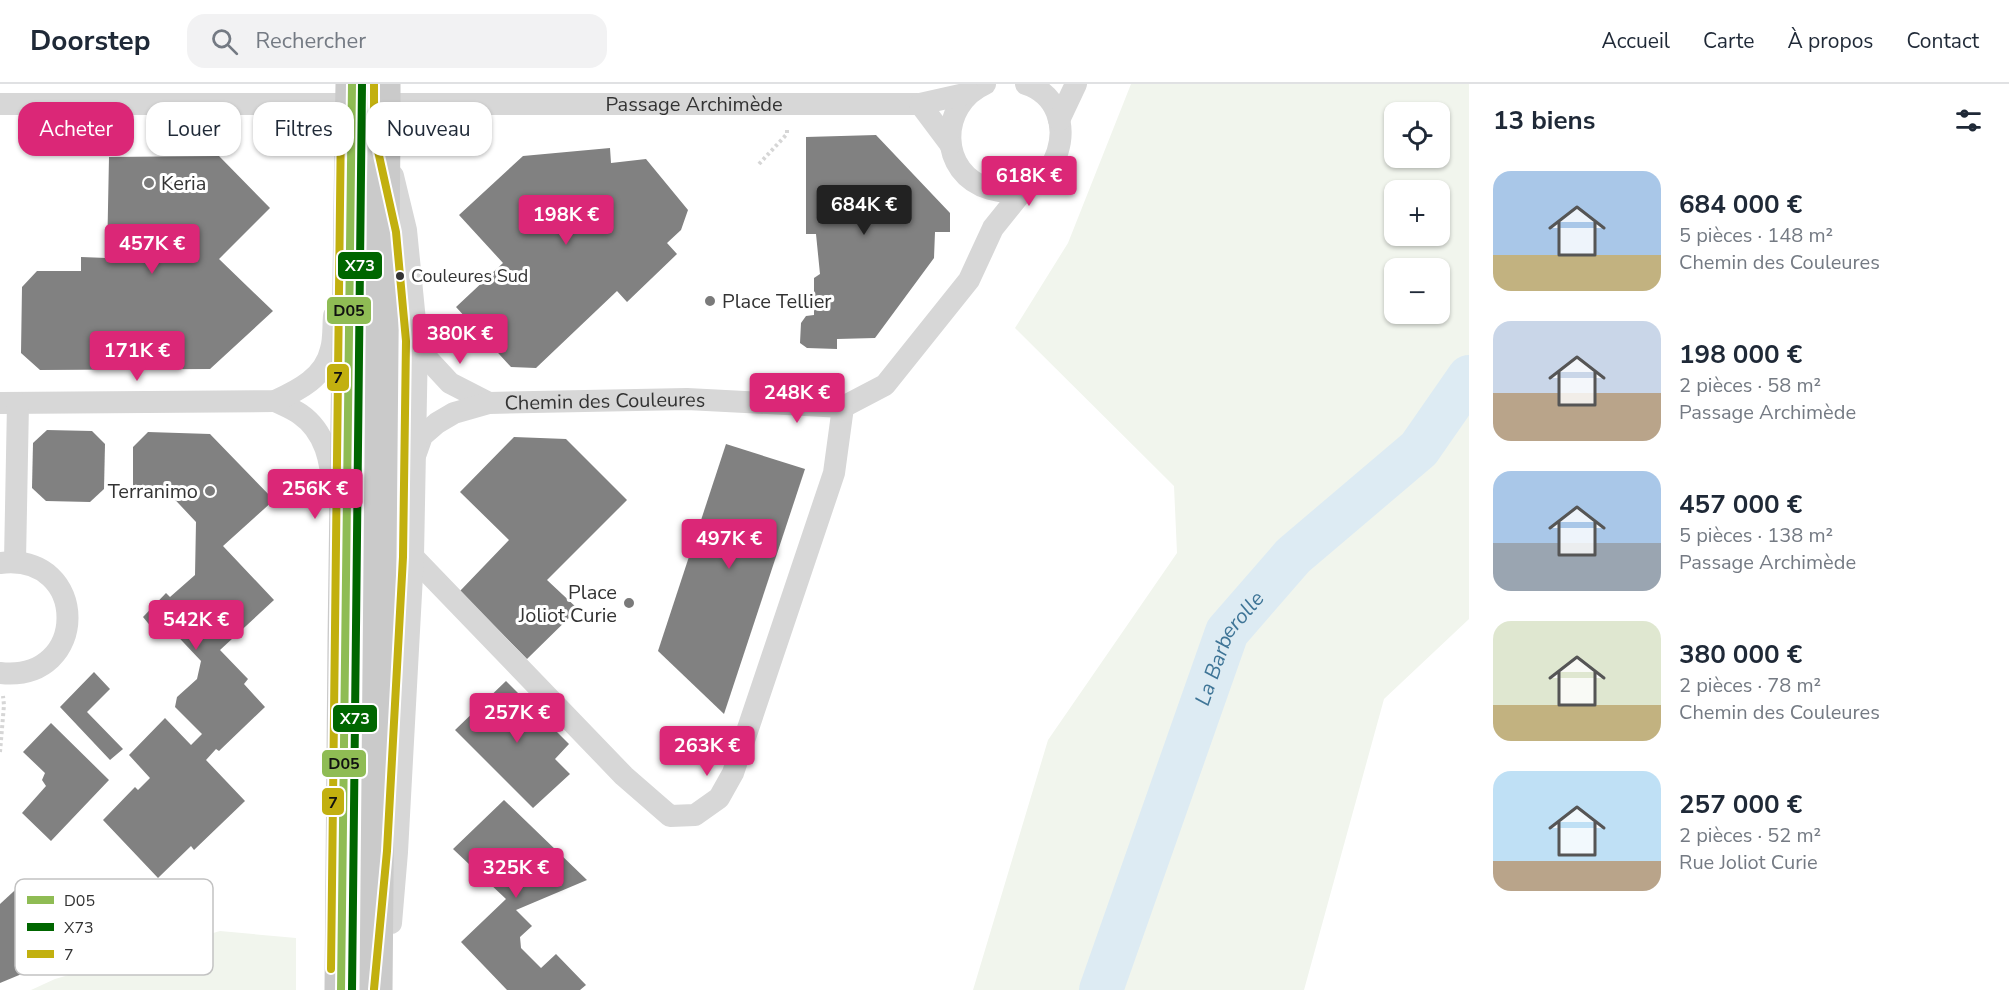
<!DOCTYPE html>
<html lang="fr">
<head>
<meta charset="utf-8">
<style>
	:root { --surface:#fff; --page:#f2f2f3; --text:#1f2937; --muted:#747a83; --line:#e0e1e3; --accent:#db2777 }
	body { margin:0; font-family:"Nunito Sans",sans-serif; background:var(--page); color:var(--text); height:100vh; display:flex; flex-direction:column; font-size:22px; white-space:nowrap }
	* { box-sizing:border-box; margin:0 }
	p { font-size:20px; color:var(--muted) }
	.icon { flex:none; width:33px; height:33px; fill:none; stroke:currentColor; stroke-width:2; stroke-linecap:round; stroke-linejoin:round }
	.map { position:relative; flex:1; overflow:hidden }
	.drawer { display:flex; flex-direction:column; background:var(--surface); width:540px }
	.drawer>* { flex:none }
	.banner { position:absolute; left:18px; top:18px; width:570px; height:54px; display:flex; gap:12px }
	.tools { position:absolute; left:1384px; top:18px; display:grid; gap:12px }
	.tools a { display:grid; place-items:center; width:66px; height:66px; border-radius:12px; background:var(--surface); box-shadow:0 2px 4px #0004; font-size:30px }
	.price { position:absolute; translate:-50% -51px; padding:0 14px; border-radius:6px; background:var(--accent); color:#fff; font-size:20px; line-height:39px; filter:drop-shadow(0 2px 3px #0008) }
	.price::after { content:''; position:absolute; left:50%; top:36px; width:18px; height:14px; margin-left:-9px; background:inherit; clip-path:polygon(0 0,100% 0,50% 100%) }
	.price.active { background:#222; color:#fff }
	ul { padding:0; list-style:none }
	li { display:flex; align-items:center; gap:18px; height:150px; padding:0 24px }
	li span { display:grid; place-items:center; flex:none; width:168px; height:120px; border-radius:18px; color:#555 }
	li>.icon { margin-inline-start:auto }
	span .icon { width:72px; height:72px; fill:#fffc; stroke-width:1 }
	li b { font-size:26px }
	h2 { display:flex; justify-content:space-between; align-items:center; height:72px; padding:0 24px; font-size:26px }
	.pill { padding:0 21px; border-radius:18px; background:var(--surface); box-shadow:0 2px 4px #0004; font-size:21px; line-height:54px }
	.pill.active { background:var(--accent); color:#fff }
	header { display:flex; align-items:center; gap:36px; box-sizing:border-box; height:84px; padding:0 30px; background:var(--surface); border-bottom:2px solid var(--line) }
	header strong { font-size:28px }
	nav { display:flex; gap:33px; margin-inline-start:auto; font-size:21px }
	.search { width:420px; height:54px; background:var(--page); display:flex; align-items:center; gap:15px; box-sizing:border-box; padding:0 21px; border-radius:18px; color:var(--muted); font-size:22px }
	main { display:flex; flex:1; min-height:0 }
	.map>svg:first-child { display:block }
	.green { fill:#f1f5ed; fill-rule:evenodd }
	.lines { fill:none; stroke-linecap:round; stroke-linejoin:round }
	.river { stroke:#ddebf3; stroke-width:44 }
	.building { fill:#818181 }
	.path { stroke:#d6d6d6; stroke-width:4; stroke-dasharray:3 3; stroke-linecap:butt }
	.street { stroke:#d7d7d7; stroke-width:22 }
	.primary { stroke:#cacaca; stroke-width:33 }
	.primary-bridge { stroke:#cacaca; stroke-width:33 }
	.bus-1-casing { stroke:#fff; stroke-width:12 }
	.bus-2-casing { stroke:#fff; stroke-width:12 }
	.bus-3-casing { stroke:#fff; stroke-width:12 }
	.bus-1 { stroke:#8fbc54; stroke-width:8 }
	.bus-2 { stroke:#060; stroke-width:8 }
	.bus-3 { stroke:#c2b00f; stroke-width:8 }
	.poi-dot { fill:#7a7a7a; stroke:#fff; stroke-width:2 }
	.bus-dot { fill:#333; stroke:#fff; stroke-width:2 }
	.labels { text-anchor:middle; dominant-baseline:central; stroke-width:6; stroke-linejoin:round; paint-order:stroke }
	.bus-label { font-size:18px; fill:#333; stroke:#fff; text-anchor:start }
	.street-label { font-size:20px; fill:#333; stroke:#fff }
	.poi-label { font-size:20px; fill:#333; stroke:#fff; text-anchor:start }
	.water-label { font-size:21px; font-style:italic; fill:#3f7597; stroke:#fff }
	.key { fill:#fff; stroke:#c2c2c2; stroke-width:1.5 }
	.key-label { font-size:16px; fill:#333 }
	.line-badge { stroke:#fff; stroke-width:2 }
	.badge-label { font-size:16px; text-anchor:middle; font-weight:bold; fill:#fff }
	.pale-badge-label { font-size:16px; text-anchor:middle; font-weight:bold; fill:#111 }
</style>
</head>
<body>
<header>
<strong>Doorstep</strong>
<div class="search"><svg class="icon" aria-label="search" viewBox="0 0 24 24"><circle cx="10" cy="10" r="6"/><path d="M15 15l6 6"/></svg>Rechercher</div>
<nav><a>Accueil</a><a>Carte</a><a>À propos</a><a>Contact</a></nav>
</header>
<main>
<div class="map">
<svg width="1469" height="906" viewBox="0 0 1469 906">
	<rect width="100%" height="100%" fill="#fff"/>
	<g class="green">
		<path d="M1131,0H1469V535L1384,615L1304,906H973L1048,656L1177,469L1174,402L1015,244L1068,159ZM1395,28H1440V74H1395ZM1395,106H1440V152H1395ZM1395,184H1440V230H1395Z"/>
		<polygon points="220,847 296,854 296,906 31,906 55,895"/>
	</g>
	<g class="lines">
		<path class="river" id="s1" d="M1101,906L1227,548L1293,472L1419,365L1469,293"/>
	</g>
	<g class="building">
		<polygon points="876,51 950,129 950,148 935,148 934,174 875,254 837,255 837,265 807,264 800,259 801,239 806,232 814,231 814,194 820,190 816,150 806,150 806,53"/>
		<polygon points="610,64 611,79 646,75 688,126 681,146 667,159 677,170 627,218 617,207 536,284 511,283 456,223 503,179 459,131 523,72"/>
		<polygon points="219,72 270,124 219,175 273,227 210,285 40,286 21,269 22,203 37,187 81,187 81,173 107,174 109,73"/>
		<polygon points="767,292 783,292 784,301 767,301"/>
		<polygon points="47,346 92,347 105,360 104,405 90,418 46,417 32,404 33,359"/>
		<polygon points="148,348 210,350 274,416 223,462 274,516 220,566 248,595 244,600 265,623 219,667 216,665 206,676 245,717 194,766 191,762 158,794 103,736 135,703 138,706 150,694 129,671 165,634 191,661 202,650 175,623 177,613 197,595 201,577 167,541 157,550 143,533 166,509 170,513 195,491 196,438 165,405 133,405 133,363"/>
		<polygon points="514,353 566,355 627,416 547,496 578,525 527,575 460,507 509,456 460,408"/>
		<polygon points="726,360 805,385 724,630 658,567"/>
		<polygon points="94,588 110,605 87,628 123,665 110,676 60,623"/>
		<polygon points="506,597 569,660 555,675 570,690 533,724 455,646"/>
		<polygon points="51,639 109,696 51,757 22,729 46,702 42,696 45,689 23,668"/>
		<polygon points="504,716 587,796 516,826 532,842 520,853 521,864 541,884 556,870 586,901 580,906 507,906 461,858 506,815 453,765"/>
		<polygon points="26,796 73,841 24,889 0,899 0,820"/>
	</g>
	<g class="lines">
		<g class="path">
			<polyline points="759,80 787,50 787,43"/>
			<polyline points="0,668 4,621 3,612"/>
		</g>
		<g class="street">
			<path d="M985,0C938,21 938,90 990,105C1059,125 1089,21 1026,0"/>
			<path id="s2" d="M0,20H920L969,9"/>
			<polyline points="920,20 950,60"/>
			<polyline points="1059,36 1076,0"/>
			<polyline points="417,257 424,271 450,299 489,319"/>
			<path d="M275,317C283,321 293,325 300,330C326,348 331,378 333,407"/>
			<path d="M0,319L275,317C299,306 325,293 331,265C334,255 333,243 334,232"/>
			<path id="s3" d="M416,369L422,352L437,339L454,329L489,319L687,315L843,323L885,301L969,196L993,144L1026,103"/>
			<polyline points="413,473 624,692 670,732 695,731 719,714 733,689 834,389 843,323"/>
			<polyline points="15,477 18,319"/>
			<path d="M0,479C90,468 90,599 0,589"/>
			<polyline points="391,839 397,768 413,473 417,257 406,146 393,92"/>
		</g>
		<g class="primary">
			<polyline points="341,906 344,557 351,54"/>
			<polyline points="376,906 384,48"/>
		</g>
		<g class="primary-bridge">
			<polyline points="384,48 384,0"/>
			<polyline points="351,54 352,0"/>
		</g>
		<defs>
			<polyline id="bus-1" points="341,906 352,0"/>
			<polyline id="bus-2" points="352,906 362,0"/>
			<g id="bus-3">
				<polyline points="374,0 374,49 396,148 406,257 403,473 387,767 374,905"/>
				<polyline points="331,885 341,36"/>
			</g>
		</defs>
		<use href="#bus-1" class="bus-1-casing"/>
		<use href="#bus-2" class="bus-2-casing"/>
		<use href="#bus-3" class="bus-3-casing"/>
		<use href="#bus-1" class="bus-1"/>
		<use href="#bus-2" class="bus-2"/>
		<use href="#bus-3" class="bus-3"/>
	</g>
	<g class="poi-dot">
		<circle cx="149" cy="99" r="6"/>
		<circle cx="710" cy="217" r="6"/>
		<circle cx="210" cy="407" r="6"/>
		<circle cx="629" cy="519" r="6"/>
	</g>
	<circle class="bus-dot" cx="400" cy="192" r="5"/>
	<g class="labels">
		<g class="bus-label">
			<text x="411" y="192">Couleures Sud</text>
		</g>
		<g class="street-label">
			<text stroke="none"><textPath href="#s2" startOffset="694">Passage Archimède</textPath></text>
			<text stroke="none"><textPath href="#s3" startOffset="210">Chemin des Couleures</textPath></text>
		</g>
		<g class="poi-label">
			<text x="161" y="99">Keria</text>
			<text x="722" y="217">Place Tellier</text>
			<text x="198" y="407" text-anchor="end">Terranimo</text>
			<text x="617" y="508" text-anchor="end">Place<tspan x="617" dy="23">Joliot Curie</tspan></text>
		</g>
		<g class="water-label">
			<text stroke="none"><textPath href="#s1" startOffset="366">La Barberolle</textPath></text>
		</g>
	</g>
	<rect x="15" y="795" width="198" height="96" rx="9" class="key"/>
	<rect x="27" y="812" width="27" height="8" fill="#8fbc54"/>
	<rect x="27" y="839" width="27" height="8" fill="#060"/>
	<rect x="27" y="866" width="27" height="8" fill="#c2b00f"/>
	<g class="key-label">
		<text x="64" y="822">D05</text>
		<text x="64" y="849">X73</text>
		<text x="64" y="876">7</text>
	</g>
	<g class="line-badge">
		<rect x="337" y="167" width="46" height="29" rx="6" fill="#060"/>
		<rect x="326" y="212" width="46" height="29" rx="6" fill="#8fbc54"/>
		<rect x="326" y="279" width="24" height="29" rx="6" fill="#c2b00f"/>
		<rect x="332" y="620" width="46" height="29" rx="6" fill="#060"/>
		<rect x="321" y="665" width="46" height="29" rx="6" fill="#8fbc54"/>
		<rect x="321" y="703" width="24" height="29" rx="6" fill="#c2b00f"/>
	</g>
	<g class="badge-label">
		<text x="360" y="187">X73</text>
		<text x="355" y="640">X73</text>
	</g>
	<g class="pale-badge-label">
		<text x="349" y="232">D05</text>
		<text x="338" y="299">7</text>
		<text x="344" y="685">D05</text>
		<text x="333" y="724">7</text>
	</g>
</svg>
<div class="tools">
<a><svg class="icon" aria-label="locate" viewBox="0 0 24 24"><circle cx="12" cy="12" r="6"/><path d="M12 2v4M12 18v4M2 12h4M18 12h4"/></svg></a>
<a>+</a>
<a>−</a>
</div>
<b class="price" style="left:1029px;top:123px">618K €</b>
<b class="price active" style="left:864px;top:152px">684K €</b>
<b class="price" style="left:566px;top:162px">198K €</b>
<b class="price" style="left:152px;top:191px">457K €</b>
<b class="price" style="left:460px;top:281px">380K €</b>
<b class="price" style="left:137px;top:298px">171K €</b>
<b class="price" style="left:797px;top:340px">248K €</b>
<b class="price" style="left:315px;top:436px">256K €</b>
<b class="price" style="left:729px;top:486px">497K €</b>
<b class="price" style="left:196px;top:567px">542K €</b>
<b class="price" style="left:517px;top:660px">257K €</b>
<b class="price" style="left:707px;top:693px">263K €</b>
<b class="price" style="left:516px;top:815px">325K €</b>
<div class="banner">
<a class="pill active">Acheter</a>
<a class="pill">Louer</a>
<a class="pill">Filtres</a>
<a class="pill">Nouveau</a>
</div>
</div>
<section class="drawer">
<h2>13 biens<svg class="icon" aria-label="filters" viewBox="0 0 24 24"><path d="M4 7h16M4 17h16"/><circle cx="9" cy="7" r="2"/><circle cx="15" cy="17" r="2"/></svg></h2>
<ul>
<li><span style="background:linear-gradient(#a9c7e8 70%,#c2b280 0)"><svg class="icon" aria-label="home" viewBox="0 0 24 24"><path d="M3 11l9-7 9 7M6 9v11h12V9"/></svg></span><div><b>684 000 €</b><p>5 pièces · 148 m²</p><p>Chemin des Couleures</p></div></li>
<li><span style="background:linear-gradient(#c9d6e8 60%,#b9a48a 0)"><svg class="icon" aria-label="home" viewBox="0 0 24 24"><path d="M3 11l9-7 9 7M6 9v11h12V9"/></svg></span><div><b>198 000 €</b><p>2 pièces · 58 m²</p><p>Passage Archimède</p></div></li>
<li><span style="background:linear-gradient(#a9c7e8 60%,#9aa5b1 0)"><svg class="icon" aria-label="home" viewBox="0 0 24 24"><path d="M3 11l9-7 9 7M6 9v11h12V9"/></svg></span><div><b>457 000 €</b><p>5 pièces · 138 m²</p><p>Passage Archimède</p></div></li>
<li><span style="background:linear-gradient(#dfe7d0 70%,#c2b280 0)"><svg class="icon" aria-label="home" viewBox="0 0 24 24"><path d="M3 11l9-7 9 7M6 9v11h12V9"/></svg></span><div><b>380 000 €</b><p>2 pièces · 78 m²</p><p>Chemin des Couleures</p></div></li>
<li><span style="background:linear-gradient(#bfe0f5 75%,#b9a48a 0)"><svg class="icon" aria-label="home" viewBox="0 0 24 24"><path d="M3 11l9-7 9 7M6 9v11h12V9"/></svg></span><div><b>257 000 €</b><p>2 pièces · 52 m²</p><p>Rue Joliot Curie</p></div></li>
</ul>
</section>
</main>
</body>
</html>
